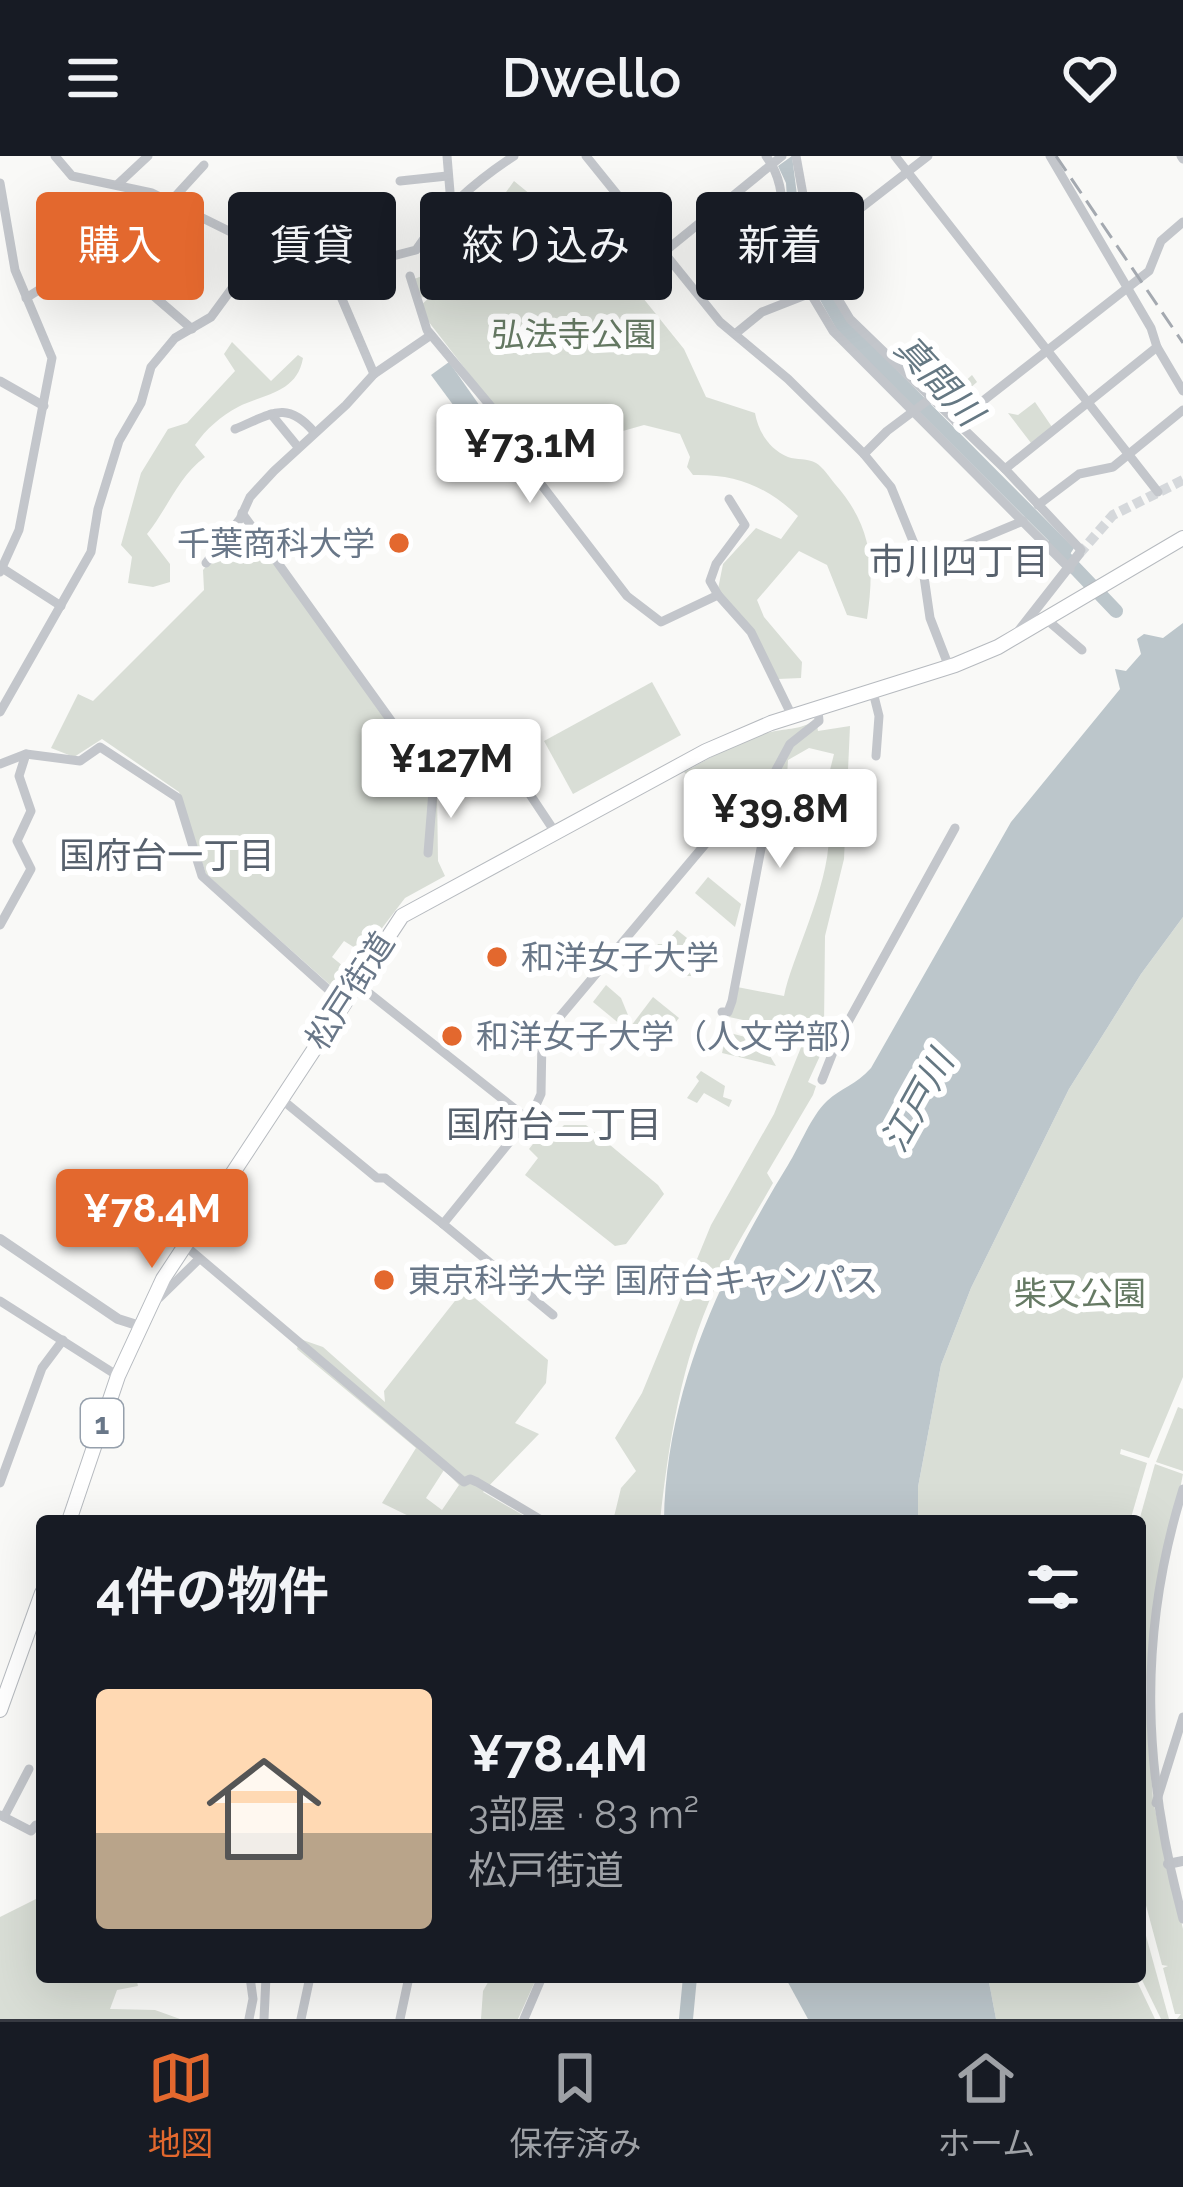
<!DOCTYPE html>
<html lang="ja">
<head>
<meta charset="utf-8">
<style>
	:root { --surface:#171b24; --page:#20242c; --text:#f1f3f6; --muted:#9ea1a6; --line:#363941; --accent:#e3682e }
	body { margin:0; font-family:Raleway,"Noto Sans JP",sans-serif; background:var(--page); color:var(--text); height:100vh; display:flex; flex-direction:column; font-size:45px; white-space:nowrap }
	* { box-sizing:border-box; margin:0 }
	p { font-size:39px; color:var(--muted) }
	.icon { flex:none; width:66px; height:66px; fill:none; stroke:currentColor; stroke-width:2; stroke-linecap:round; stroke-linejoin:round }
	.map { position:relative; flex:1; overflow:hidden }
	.drawer { position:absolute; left:36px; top:1359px; width:1110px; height:468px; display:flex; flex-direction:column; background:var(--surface); border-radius:12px; box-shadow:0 12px 48px #0002 }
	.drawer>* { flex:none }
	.guide { position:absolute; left:36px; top:36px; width:1113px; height:108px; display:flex; gap:24px }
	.price { position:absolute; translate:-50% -102px; padding:0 27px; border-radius:12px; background:#fff; color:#222; font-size:39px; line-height:78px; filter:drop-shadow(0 3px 6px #0008) }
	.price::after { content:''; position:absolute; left:50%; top:72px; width:36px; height:27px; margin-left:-18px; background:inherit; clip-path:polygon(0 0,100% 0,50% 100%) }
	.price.on { background:var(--accent); color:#fff }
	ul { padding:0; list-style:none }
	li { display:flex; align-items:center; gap:36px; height:300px; padding:0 60px }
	li span { display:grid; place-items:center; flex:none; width:336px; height:240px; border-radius:12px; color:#555 }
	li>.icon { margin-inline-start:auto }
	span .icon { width:144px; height:144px; fill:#fffc; stroke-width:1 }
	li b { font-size:51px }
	h2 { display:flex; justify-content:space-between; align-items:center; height:144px; padding:0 60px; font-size:51px }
	.pill { padding:0 42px; border-radius:12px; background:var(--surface); box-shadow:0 12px 48px #0002; font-size:42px; line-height:108px }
	.pill.on { background:var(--accent); color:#fff }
	header { display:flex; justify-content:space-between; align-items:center; height:156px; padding:0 60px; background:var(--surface); font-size:54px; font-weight:600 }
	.dock { display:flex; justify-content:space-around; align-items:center; height:168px; border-top:3px solid var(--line); background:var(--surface); font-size:33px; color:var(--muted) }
	.dock a { display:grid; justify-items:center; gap:6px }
	.dock .on { color:var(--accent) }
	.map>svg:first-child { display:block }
	.green { fill:#d9ded6; fill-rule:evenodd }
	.water { fill:#bcc6cb }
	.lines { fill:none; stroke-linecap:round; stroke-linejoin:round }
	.river { stroke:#bcc6cb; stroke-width:14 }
	.tertiary-tunnel { stroke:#d5d8db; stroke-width:10; stroke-dasharray:10 5; stroke-linecap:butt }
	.primary-casing { stroke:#b6babf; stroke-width:16 }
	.minor { stroke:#c3c6cb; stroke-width:9 }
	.tertiary { stroke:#c3c6cb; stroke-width:10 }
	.primary { stroke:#fff; stroke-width:14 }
	.rail { stroke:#a4a9b0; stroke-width:3; stroke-dasharray:18 9; stroke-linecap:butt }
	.poi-dot { fill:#e3682e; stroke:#fff; stroke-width:4.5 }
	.labels { text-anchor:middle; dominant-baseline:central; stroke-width:12; stroke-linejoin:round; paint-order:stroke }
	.shield { fill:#fff; stroke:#96a0ac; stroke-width:3 }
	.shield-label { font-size:30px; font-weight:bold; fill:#697788 }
	.park-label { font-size:33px; fill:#667a64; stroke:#fff }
	.poi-label { font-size:33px; fill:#697788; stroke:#fff; text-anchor:start }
	.street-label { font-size:33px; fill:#697788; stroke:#fff }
	.water-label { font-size:36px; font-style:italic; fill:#657883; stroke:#fff }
	.neighbourhood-label { font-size:36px; fill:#57616d; stroke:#fff }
</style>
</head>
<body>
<header><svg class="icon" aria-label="menu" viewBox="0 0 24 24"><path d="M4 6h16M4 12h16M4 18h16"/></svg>Dwello<svg class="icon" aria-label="heart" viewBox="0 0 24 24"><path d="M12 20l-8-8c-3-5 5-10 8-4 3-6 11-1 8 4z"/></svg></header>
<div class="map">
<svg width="1183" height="1863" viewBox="0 0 1183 1863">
	<rect width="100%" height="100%" fill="#f9f9f7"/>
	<g class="green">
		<path d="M514,25L564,66L607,112L636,122L639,137L684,193L706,241L755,257C758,275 769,293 788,301C796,304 808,302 816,307C823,311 830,322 835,328C872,370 875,409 867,463L847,459L827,409L799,395L757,444L764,461L802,506L801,522L778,523L718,433L723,408L756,372L781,383L798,360C766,330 736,318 693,319L687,311L690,301L680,278L644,269L570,290L545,316L418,152L432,139L420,142L414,123L433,116L442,79L468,56L486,65L470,54L476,48L494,53Z"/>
		<path d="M232,186L271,225L298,199L303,202C297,237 264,238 238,251C221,260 206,273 195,289L205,301C178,321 168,352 147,378L170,408V426L153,431L128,427L132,401L121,389L141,317L168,273L187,267L235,215L224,198Z"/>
		<polygon points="972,219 977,226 969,233 976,244 957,259 944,245"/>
		<polygon points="1035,246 1052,271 1031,287 1008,257 1018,259"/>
		<polygon points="242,368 253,376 437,634 438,705 445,720 405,742 363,797 344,785 332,801 349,815 338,836 206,718 179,636 102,583 74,601 51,592 78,538 93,545 204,434 203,414"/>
		<polygon points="652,526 681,579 573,638 544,585"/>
		<path d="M816,564L818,575L850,570L844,703L825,780L824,871L830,878L808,926L816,930L813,939L767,1017L773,1027C754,1061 731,1096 715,1132C681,1206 669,1285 660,1365H613L621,1332L636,1315L615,1282L642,1237L711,1069L774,958L802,889L800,876L729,861L737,831L784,840C793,794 849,693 821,650L834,598L809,592L788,604L786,639L766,647L761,677L730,658L684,616C711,602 741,582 771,576C789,572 799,574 816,564Z"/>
		<polygon points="708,721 741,748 735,771 695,737"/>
		<polygon points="1183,761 1183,1221 1149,1302 1121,1293 1120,1298 1147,1307 1130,1365 918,1365 918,1331 941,1209 971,1132 1069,933 1141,818"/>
		<polygon points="677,774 707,798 707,811 698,820 683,820 653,795 658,788 665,788"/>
		<polygon points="606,829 621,842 628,859 621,869 593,846"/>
		<polygon points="653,841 679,862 654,893 628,874"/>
		<polygon points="730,877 761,885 776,910 722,897 726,879"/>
		<polygon points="701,915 725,930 723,941 732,944 729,951 704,937 697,947 687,942 699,925 696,921"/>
		<polygon points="564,969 586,969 658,1029 664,1038 626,1088 615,1090 525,1019 538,1002 529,993 547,970 556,978"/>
		<path d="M470,1138L548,1204L546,1227L515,1267L539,1278L483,1336L533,1365H419L382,1347L416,1292L297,1193L300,1183L323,1191L385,1246L384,1235L458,1141ZM444,1314L459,1329L442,1354L426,1342Z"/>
		<polygon points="1178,1251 1183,1253 1183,1315 1156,1306"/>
		<polygon points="1155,1308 1183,1318 1149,1492 1146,1537 1153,1645 1183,1773 1183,1863 1177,1863 1181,1858 1175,1858 1163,1812 1168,1810 1162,1809 1140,1727 1140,1718 1146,1715 1140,1713 1139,1365"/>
		<polygon points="42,1740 42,1821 136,1821 138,1830 117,1834 110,1853 155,1854 180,1863 0,1863 0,1761"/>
		<polygon points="1140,1758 1169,1863 1161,1863 1140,1820"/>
		<polygon points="491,1821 537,1821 518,1863 481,1863 483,1835"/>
		<polygon points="988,1821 1135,1821 1155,1863 996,1863"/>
	</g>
	<g class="water">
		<polygon points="792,0 804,94 847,164 1074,392 1067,403 837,174 790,91 786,27 778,10"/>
		<polygon points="449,206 482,253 465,265 431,219"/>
		<path d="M1183,467V761L1141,818L1069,933L971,1132L941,1209L918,1331V1365H664C666,1234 721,1118 788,1009C800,990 811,960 827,945C841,932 856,929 871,912L1011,666L1120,533L1115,513L1126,515L1141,498L1137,483L1144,478L1163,482Z"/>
		<polygon points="785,1821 988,1821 996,1863 808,1863"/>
	</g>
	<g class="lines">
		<g class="river">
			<polyline points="1054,390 1116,455"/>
			<polyline points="686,1863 690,1821"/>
		</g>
		<polyline class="tertiary-tunnel" points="1079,398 1113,359 1183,324"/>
		<defs>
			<g id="primary">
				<polyline points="69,1365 118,1220 163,1123 402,760 706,595 771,567 955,509 998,491 1183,382"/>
				<polyline points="0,1554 42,1437"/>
			</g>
		</defs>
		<use href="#primary" class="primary-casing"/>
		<g class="minor">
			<path d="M55,0L72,20L152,37L251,86L321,101L347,112L416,94C443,54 473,27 514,0"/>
			<polyline points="447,0 451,48"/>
			<polyline points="586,0 720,166 788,223 863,297 891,331 922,407 930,462 949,511"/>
			<path d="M766,0C791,33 777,68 790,103L833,175L1070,413"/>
			<polyline points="796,0 804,44 808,93 850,163 1005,313 1081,394"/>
			<polyline points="895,0 1158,336"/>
			<polyline points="1050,0 1151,172 1157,191 1183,235"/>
			<polyline points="1181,0 1183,3"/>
			<polyline points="400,25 447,20"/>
			<polyline points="0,27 15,114 52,202 19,374 0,416"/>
			<polyline points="118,28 148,0"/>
			<polyline points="171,45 204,9"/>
			<polyline points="96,66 134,123 192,173"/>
			<polyline points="808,93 928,0"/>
			<polyline points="297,96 339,136 374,218"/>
			<polyline points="637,118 782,0"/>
			<polyline points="410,120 427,174 508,271 537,323 627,440 661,466 718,439"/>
			<polyline points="26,142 109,90"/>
			<polyline points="735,178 762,156 808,138"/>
			<polyline points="0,225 44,250"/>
			<polyline points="271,258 298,291"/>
			<polyline points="956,266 1149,115 1161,85 1183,66"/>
			<path d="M235,273C270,259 286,243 314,276"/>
			<polyline points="864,298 887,275 931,242"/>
			<polyline points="1005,313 1157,191"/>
			<polyline points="729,343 745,369 716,408 710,425 718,439 751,476 793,562"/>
			<polyline points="1038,349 1079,318 1113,311 1183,254"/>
			<polyline points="242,357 430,619 441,623 495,586 555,676"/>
			<polyline points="206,407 240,363 250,341 274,315 346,249 374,218 431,179"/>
			<polyline points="922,407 1023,365"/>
			<polyline points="2,412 61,450"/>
			<polyline points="1046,463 1082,494"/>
			<polyline points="873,536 879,560 876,600"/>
			<polyline points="0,556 91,396 98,353 119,285 141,247 151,211 175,182 211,161 233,131 251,86"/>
			<polyline points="0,608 26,598 80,605 100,591 178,642 202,720 342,846"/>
			<polyline points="428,697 434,623"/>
			<polyline points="0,769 31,713 17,685 31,655 19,620 26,598"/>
			<polyline points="355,826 525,961"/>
			<polyline points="722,856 728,856 732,845 776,614 790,588 819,565 818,554"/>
			<polyline points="822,924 837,886 955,672"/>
			<polyline points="280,942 377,1022 385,1022 443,1068 525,967 525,961 532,958 541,938 542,882 723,667 733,664 763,685"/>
			<polyline points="443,1068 553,1159"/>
			<polyline points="183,1088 464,1326 470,1323 477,1326 543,1365"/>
			<polyline points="159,1142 198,1104"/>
			<polyline points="0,1145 118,1220"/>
			<polyline points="0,1327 42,1212 63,1184"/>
			<path d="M1183,1333C1137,1481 1143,1615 1183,1763"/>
			<polyline points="1156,1647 1183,1561"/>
			<polyline points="0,1659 31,1675 36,1669 42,1675"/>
			<polyline points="4,1661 29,1613"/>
			<polyline points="249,1863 253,1843 250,1821"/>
			<polyline points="264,1863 266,1821"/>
			<polyline points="301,1863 310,1821"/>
			<polyline points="400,1863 409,1821"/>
			<polyline points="524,1863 542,1821"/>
		</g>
		<g class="tertiary">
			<polyline points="1018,476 1079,398"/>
			<polyline points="0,1083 118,1163 140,1170"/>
			<polyline points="1168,1708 1183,1705"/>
		</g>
		<use href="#primary" class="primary"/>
		<polyline class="rail" points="1056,0 1183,187"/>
	</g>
	<g class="poi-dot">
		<circle cx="399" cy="387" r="12"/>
		<circle cx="497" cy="801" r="12"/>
		<circle cx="452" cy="880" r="12"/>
		<circle cx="384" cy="1124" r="12"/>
	</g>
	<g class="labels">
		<rect class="shield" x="81" y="1243" width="42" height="48" rx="9"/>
		<g class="shield-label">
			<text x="102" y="1267">1</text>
		</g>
		<g class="park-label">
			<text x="574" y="178">弘法寺公園</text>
			<text x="1080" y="1137">柴又公園</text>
		</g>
		<g class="poi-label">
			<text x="375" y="387" text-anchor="end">千葉商科大学</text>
			<text x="521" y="801">和洋女子大学</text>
			<text x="476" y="880">和洋女子大学（人文学部）</text>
			<text x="408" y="1124">東京科学大学 国府台キャンパス</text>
		</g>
		<g class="street-label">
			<text transform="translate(350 835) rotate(-57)">松戸街道</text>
		</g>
		<g class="water-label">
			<text transform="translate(939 224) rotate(47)">真間川</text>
			<text transform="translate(917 945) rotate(-61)">江戸川</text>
		</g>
		<g class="neighbourhood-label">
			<text x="959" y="405">市川四丁目</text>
			<text x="167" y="699">国府台一丁目</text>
			<text x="554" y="968">国府台二丁目</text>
		</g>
	</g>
</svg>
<b class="price" style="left:530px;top:350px">¥73.1M</b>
<b class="price" style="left:451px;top:665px">¥127M</b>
<b class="price" style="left:780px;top:715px">¥39.8M</b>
<b class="price on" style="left:152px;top:1115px">¥78.4M</b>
<div class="guide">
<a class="pill on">購入</a>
<a class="pill">賃貸</a>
<a class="pill">絞り込み</a>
<a class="pill">新着</a>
</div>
<section class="drawer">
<h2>4件の物件<svg class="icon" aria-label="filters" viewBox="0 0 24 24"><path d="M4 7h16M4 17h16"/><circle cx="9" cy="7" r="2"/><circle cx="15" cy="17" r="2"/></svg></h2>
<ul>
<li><span style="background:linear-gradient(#ffd9b3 60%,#b9a48a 0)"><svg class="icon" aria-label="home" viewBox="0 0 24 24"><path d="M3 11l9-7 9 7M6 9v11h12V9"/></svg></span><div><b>¥78.4M</b><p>3部屋 · 83 m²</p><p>松戸街道</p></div></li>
</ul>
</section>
</div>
<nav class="dock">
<a class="on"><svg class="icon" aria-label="map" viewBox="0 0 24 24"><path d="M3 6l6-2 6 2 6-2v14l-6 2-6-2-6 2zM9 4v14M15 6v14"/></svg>地図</a>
<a><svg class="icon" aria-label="saved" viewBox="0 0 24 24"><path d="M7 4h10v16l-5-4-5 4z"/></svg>保存済み</a>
<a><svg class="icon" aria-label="home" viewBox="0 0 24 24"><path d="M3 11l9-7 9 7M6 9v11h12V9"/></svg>ホーム</a>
</nav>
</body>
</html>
